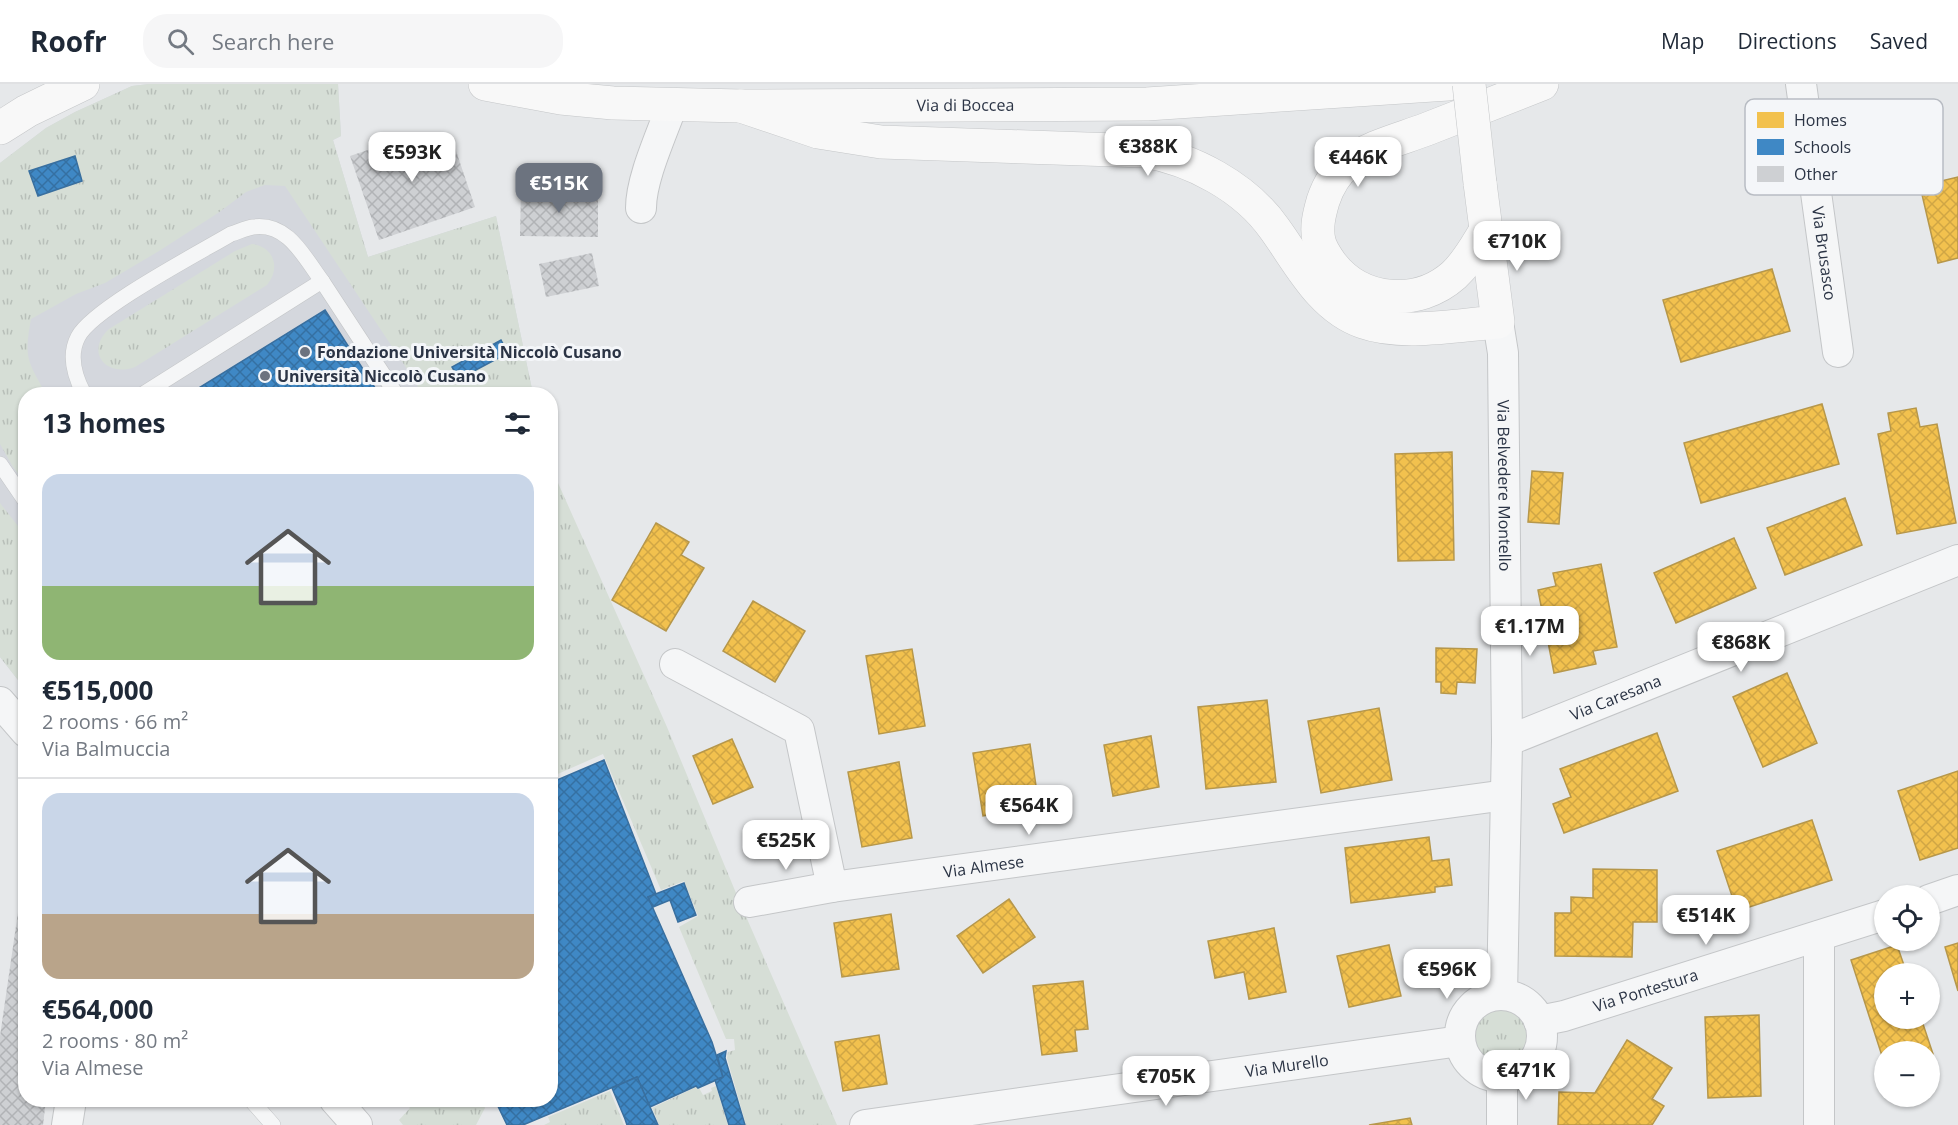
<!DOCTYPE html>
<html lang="en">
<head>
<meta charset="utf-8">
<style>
	:root { --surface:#fff; --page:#f6f6f7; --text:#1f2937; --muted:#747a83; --line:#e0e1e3; --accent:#6c737f }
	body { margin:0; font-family:"Open Sans",sans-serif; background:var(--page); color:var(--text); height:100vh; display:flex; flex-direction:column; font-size:22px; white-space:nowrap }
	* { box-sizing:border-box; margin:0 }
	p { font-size:20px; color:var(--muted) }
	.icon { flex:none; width:33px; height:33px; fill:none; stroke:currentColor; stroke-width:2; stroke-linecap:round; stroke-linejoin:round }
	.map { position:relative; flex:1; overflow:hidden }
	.side { position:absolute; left:18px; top:303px; width:540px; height:720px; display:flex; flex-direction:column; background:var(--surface); border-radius:24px; box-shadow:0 2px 4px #0004 }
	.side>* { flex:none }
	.buttons { position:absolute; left:1874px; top:801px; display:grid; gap:12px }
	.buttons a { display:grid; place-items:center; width:66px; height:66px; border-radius:50%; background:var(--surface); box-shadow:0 2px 4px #0004; font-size:30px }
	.price { position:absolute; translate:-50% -51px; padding:0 14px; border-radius:12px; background:#fff; color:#222; font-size:20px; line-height:39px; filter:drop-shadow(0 2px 3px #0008) }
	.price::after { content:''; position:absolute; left:50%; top:36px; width:18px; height:14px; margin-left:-9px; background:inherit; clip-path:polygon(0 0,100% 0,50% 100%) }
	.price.current { background:var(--accent); color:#fff }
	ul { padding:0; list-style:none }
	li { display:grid; align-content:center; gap:12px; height:318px; padding:0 24px }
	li+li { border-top:2px solid var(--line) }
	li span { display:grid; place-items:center; height:186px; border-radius:18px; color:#555 }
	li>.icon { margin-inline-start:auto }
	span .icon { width:108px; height:108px; fill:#fffc; stroke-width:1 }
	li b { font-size:26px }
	h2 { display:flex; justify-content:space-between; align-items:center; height:72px; padding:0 24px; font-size:26px }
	header { display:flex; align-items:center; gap:36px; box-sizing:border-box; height:84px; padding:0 30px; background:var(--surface); border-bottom:2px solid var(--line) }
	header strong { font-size:28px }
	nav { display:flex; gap:33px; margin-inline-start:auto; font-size:21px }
	.search { width:420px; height:54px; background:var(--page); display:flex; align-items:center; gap:15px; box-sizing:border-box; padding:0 21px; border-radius:24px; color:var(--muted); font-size:22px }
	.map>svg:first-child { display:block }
	.built { fill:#d4d7dd }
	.grass { fill:url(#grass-tufts) }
	.homes { fill:url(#homes-cross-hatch); stroke:#b6974b; stroke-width:1.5 }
	.schools { fill:url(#schools-cross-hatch); stroke:#396f9f; stroke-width:1.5 }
	.building { fill:url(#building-cross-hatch) }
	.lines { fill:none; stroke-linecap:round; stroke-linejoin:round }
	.lane-casing { stroke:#c4c6c8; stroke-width:16 }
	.street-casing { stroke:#c4c6c8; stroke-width:32 }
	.secondary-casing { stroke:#c4c6c8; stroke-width:34 }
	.lane { stroke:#f5f6f7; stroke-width:15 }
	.street { stroke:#f5f6f7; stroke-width:30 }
	.secondary { stroke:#f8f8f8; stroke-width:33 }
	.secondary-bridge-casing { stroke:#c4c6c8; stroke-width:34; stroke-linecap:butt }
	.secondary-bridge { stroke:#f8f8f8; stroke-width:33 }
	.poi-dot { fill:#6c737f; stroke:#f4f6f9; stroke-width:2 }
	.labels { text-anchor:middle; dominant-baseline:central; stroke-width:6; stroke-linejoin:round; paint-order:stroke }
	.street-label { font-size:16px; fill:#2b3445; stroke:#f4f6f9 }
	.poi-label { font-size:16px; font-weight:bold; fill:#2b3445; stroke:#f4f6f9; text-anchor:start }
	.key { fill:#f4f6f9; stroke:#b8bcc3; stroke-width:1.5 }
	.key-label { font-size:16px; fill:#2b3445 }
</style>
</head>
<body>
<header>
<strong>Roofr</strong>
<div class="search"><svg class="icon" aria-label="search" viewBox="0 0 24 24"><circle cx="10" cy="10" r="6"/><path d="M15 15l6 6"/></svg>Search here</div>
<nav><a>Map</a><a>Directions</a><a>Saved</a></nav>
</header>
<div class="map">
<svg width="1958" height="1041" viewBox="0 0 1958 1041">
	<defs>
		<pattern id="grass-tufts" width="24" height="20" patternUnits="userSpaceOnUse" patternTransform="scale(1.5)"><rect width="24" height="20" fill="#d6ded6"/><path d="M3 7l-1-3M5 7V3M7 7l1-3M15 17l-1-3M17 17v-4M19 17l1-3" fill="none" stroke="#b8bfb9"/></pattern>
		<pattern id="homes-cross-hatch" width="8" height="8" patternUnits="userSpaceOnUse" patternTransform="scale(1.5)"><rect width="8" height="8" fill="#f2c14e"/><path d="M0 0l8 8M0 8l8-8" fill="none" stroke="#d0a645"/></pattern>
		<pattern id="schools-cross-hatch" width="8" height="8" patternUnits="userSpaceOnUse" patternTransform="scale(1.5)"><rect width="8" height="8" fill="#3f88c5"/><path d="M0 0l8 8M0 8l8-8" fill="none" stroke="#3570a2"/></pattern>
		<pattern id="building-cross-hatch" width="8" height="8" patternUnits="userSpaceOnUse" patternTransform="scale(1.5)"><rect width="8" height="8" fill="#ced0d3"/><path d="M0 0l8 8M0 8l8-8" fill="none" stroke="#b1b3b6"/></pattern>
	</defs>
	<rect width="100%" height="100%" fill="#e6e8ea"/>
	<polygon class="built" points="149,0 338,0 341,52 333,56 368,173 496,132 533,310 26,310 25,605 0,573 0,79 46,44 75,28 132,2"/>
	<g class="grass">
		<path d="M149,0H338L341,52L333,56L368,173L496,132L533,310H422L411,291L285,102L265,101L246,108L218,129L159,167L105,199L76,210L31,235C24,274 27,276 46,310H26L25,399L13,383L0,360V79L46,44L75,28L132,2Z"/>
		<path d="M252,160C274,163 281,184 267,201L135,283C105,294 85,267 109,245L235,167Z"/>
		<polygon points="550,381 667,643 741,821 837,1041 746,1041 727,974 728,968 735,966 734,955 726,955 679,843 698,832 684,797 661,806 603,670 551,693"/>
		<polygon points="0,419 25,451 25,605 0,573"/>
		<circle cx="1501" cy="952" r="27"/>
		<polygon points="716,1002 728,1041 659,1041 652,1024 696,1003 699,1004 703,1011 712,1007 711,1004"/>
		<polygon points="610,1007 624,1041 544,1041 550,1038 548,1033"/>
		<polygon points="404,1016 482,1016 485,1024 476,1041 403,1041 399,1036 410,1024"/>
	</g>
	<g class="homes">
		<polygon points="1958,93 1958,174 1938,179 1920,102"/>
		<polygon points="1772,185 1790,247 1681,278 1663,216"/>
		<polygon points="1822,320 1839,380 1701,419 1684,359"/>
		<polygon points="1916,324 1920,343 1937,340 1956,439 1897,450 1878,350 1891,347 1888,329"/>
		<polygon points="1452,368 1454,476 1398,477 1395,370"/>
		<polygon points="1532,387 1563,389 1559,440 1528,438"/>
		<polygon points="1845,414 1862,461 1785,491 1767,444"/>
		<polygon points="656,439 689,458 681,471 704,484 666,547 612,516"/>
		<polygon points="1734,454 1756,504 1676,539 1654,489"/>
		<polygon points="1601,480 1617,563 1593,567 1596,580 1554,589 1538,506 1556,502 1553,489"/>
		<polygon points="753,517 805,547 775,598 723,567"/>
		<polygon points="1436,564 1477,565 1475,599 1457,598 1456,610 1441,609 1441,598 1436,598"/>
		<polygon points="912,565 925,642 879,650 866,572"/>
		<polygon points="1787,589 1817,659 1763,683 1733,613"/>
		<polygon points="1267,616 1276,698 1206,705 1198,623"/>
		<polygon points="1379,624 1392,696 1321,709 1308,637"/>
		<polygon points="1657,649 1678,707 1564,749 1553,720 1571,713 1560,685"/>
		<polygon points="1151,652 1159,703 1113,712 1104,661"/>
		<polygon points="732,655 753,703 713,720 693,672"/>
		<polygon points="1030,660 1039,723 983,732 973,669"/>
		<polygon points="899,678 912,754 862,763 848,688"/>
		<polygon points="1958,687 1958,764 1920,776 1898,707"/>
		<polygon points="1812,736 1832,796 1737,827 1717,767"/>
		<polygon points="1429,753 1432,777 1449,775 1452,801 1435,803 1435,808 1351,819 1345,764"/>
		<polygon points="1593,785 1657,786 1657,838 1633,838 1632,873 1555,872 1555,829 1571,829 1571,813 1593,814"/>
		<polygon points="1009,815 1035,853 983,889 957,852"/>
		<polygon points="891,830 899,885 842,893 834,839"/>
		<polygon points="1274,844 1286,908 1249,915 1244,888 1215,894 1208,857"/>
		<polygon points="1958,859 1958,907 1945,863"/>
		<polygon points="1389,861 1401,912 1349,923 1337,872"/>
		<polygon points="1897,861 1907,890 1884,890 1884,934 1921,934 1933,970 1929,971 1929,968 1884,968 1884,978 1851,876"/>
		<polygon points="1083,897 1088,945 1075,946 1077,967 1042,971 1033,902"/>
		<polygon points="1759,931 1761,1012 1708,1014 1705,933"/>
		<polygon points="879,951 887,1000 843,1007 835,958"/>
		<polygon points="1627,956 1672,984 1652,1015 1664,1022 1652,1041 1558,1041 1559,1008 1595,1009"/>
		<polygon points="1410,1034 1412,1041 1369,1041"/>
	</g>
	<g class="schools">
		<polygon points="75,72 82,97 38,112 29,87"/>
		<polygon points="325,226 379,310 189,310"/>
		<polygon points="501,256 508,269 459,295 452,283"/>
		<polygon points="604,676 656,810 648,813 712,958 723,993 698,1004 696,1002 650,1023 637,993 523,1041 507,1041 495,1016 550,1016 550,699"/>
		<polygon points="684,799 696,831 678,838 670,816 653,823 648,813"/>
		<polygon points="726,967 725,974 745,1041 729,1041 715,996 723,993 717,971"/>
		<polygon points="637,993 650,1023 658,1041 627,1041 625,1035 612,1004"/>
	</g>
	<g class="building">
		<polygon points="418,49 452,55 475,123 379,156 350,72"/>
		<polygon points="521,107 598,108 598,153 520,152"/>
		<polygon points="592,169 599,202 546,213 539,180"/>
		<polygon points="24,787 26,1016 46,1016 43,1041 0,1041 0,952"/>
	</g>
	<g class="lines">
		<defs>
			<g id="lane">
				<path d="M84,310C75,293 68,272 78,253C92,225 199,169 231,150C238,148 246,144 253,143C288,138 304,173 322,197"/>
				<polyline points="143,310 322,197 396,310"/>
				<polyline points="0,380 26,418"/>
				<polyline points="251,1016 273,1041"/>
			</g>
			<g id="street">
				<path id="s1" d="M1801,0L1838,268"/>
				<path d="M641,124C641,94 662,50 672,21"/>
				<path id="s2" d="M1498,238L1503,269L1507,657L1502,911"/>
				<path id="s3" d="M675,580L799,646L832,803L1506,711"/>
				<polyline points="0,618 26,648"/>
				<path id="s4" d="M1507,657L1958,476"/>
				<polyline points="1929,816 1958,806"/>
				<polyline points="749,818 832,803"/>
				<circle cx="1501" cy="952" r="41"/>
				<path id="s5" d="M1539,937L1564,932L1884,831"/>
				<polyline points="1502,993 1502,1041"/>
				<polyline points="335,1016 357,1041"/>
				<polyline points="67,1041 71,1016"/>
				<path id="s6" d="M865,1041L1460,957"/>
				<polyline points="1819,1041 1819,852"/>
			</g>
			<g id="secondary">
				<path id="s7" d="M485,0L561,14L613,19L741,22L1147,20L1448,0"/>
				<path d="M741,22L818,48L881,58L1144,67C1192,75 1245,103 1274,144C1299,178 1320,223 1363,238C1402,252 1458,241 1498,238L1480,99"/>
				<polyline points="0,44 27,27 83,0"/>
				<path d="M1486,146C1476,162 1468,178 1454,191C1418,223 1362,219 1332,181C1327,174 1321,166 1319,157C1316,143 1319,131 1323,117C1328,102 1335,89 1348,79C1370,62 1401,55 1427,45C1466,30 1504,15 1542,0"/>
			</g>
		</defs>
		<use href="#lane" class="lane-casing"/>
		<use href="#street" class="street-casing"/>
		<use href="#secondary" class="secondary-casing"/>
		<use href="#lane" class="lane"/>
		<use href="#street" class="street"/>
		<use href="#secondary" class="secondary"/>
		<defs>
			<polyline id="secondary-bridge" points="1469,0 1480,99"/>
		</defs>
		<use href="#secondary-bridge" class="secondary-bridge-casing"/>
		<use href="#secondary-bridge" class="secondary-bridge"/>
	</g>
	<g class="poi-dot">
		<circle cx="305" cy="268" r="6"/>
		<circle cx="265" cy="292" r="6"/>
	</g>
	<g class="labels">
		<g class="street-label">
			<text stroke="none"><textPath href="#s7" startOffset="482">Via di Boccea</textPath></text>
			<text stroke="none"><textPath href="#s1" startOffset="171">Via Brusasco</textPath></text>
			<text stroke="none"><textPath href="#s2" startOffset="164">Via Belvedere Montello</textPath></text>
			<text stroke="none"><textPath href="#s4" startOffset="117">Via Caresana</textPath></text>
			<text stroke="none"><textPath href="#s3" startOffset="454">Via Almese</textPath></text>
			<text stroke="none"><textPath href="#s5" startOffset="111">Via Pontestura</textPath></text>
			<text stroke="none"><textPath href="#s6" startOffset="426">Via Murello</textPath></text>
		</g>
		<g class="poi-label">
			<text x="317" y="268">Fondazione Università Niccolò Cusano</text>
			<text x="277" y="292">Università Niccolò Cusano</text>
		</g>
	</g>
	<rect x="1745" y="15" width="198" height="96" rx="9" class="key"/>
	<rect x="1757" y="28" width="27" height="16" fill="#f2c14e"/>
	<rect x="1757" y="55" width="27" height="16" fill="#3f88c5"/>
	<rect x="1757" y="82" width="27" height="16" fill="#ced0d3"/>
	<g class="key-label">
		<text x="1794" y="42">Homes</text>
		<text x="1794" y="69">Schools</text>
		<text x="1794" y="96">Other</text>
	</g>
</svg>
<div class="buttons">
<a><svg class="icon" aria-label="locate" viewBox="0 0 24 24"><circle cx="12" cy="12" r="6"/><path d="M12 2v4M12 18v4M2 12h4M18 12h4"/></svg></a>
<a>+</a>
<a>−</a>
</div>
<b class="price" style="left:1148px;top:93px">€388K</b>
<b class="price" style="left:412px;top:99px">€593K</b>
<b class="price" style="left:1358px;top:104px">€446K</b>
<b class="price current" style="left:559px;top:130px">€515K</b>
<b class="price" style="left:1517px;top:188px">€710K</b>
<b class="price" style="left:1530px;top:573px">€1.17M</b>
<b class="price" style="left:1741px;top:589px">€868K</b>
<b class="price" style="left:1029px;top:752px">€564K</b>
<b class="price" style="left:786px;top:787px">€525K</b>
<b class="price" style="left:1706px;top:862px">€514K</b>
<b class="price" style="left:1447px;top:916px">€596K</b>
<b class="price" style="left:1526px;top:1017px">€471K</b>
<b class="price" style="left:1166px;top:1023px">€705K</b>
<section class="side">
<h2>13 homes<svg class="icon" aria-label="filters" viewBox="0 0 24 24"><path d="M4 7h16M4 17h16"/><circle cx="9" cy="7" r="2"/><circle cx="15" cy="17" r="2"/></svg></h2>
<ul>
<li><span style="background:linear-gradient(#c9d6e8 60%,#8fb573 0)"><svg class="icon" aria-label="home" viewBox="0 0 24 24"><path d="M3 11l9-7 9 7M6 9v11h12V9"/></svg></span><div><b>€515,000</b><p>2 rooms · 66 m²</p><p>Via Balmuccia</p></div></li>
<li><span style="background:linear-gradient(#c9d6e8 65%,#b9a48a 0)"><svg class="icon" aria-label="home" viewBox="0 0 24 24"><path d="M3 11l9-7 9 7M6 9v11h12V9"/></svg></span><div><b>€564,000</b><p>2 rooms · 80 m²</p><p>Via Almese</p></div></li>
</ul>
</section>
</div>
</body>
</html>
